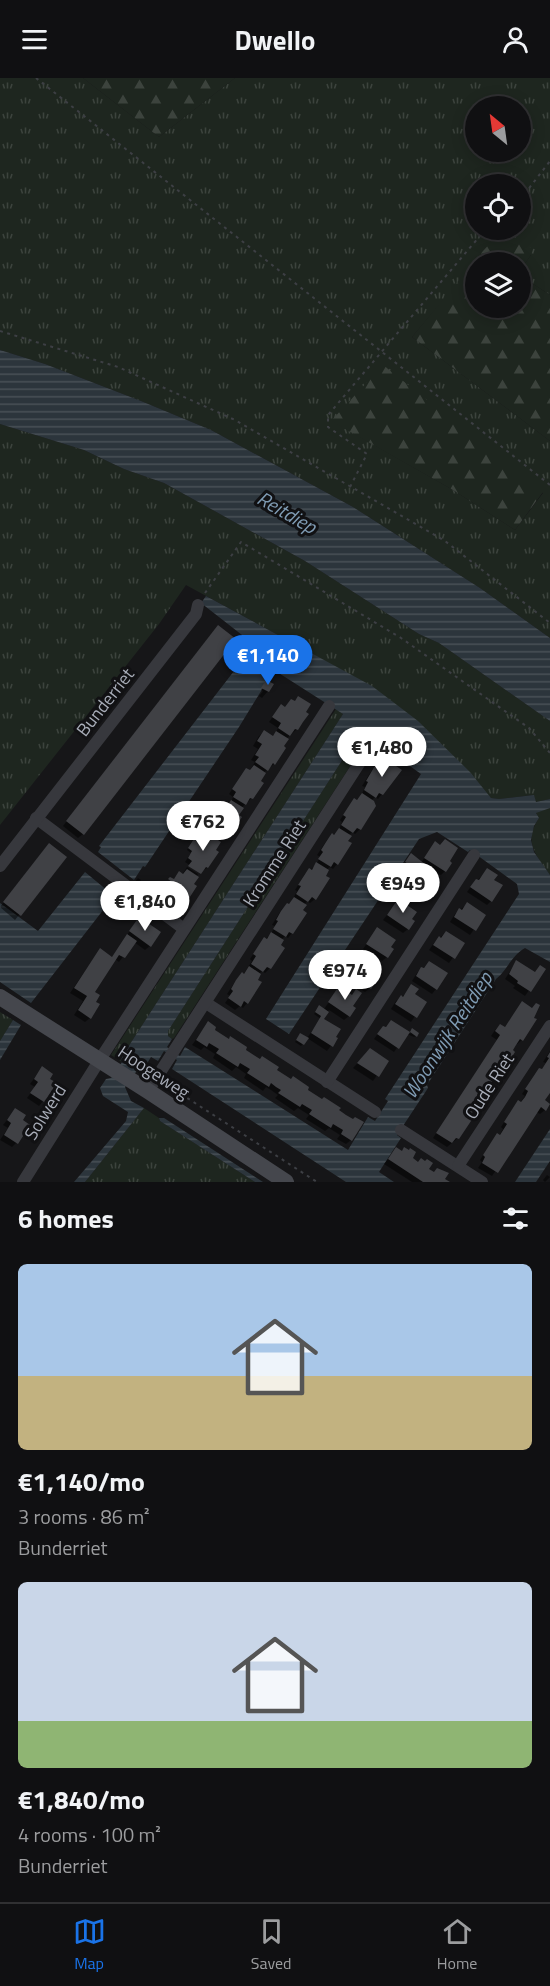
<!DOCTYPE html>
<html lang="en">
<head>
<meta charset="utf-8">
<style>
	:root { --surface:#101012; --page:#19191b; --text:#f1f3f6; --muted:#9c9d9f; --line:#303032; --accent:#1a73e8 }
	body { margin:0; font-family:"Titillium Web",sans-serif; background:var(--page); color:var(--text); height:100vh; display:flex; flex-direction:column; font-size:22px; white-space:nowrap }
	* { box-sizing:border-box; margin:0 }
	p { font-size:20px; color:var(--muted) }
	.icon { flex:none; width:33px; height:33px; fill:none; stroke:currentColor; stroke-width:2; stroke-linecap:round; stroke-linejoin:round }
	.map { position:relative; height:1104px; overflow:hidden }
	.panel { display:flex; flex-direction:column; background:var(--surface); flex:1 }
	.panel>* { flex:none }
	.needle { width:39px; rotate:331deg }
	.fabs { position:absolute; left:465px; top:18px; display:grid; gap:12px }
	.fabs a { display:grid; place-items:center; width:66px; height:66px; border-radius:50%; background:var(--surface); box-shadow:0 3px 15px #0003,0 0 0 2px var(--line); font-size:30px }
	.price { position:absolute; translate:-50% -51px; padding:0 14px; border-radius:21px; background:#fff; color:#222; font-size:20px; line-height:39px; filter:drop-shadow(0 2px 3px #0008) }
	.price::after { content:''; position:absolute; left:50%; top:36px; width:18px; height:14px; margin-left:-9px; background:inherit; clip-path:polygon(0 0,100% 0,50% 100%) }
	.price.active { background:var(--accent); color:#fff }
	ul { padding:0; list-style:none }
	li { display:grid; align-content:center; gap:12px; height:318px; padding:0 18px }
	li span { display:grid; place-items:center; height:186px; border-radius:9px; color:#555 }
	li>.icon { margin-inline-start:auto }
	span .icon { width:108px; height:108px; fill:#fffc; stroke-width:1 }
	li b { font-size:26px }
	h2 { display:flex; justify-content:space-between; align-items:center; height:72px; padding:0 18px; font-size:26px }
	header { display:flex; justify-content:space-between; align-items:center; height:78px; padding:0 18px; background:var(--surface); font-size:27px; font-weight:700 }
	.tab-bar { display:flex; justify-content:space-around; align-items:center; height:84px; border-top:2px solid var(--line); background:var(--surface); font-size:16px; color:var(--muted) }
	.tab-bar a { display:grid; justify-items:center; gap:3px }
	.tab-bar .active { color:var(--accent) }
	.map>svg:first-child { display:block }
	.grass { fill:url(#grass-tufts); fill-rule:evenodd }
	.forest { fill:url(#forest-firs) }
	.water { fill:url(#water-rules); fill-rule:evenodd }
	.shadow { fill:#0007 }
	.building { fill:#404145 }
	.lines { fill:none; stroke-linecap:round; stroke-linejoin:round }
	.path { stroke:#3d3f44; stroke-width:2; stroke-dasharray:3 4.5; stroke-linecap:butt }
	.street { stroke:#37383d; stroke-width:12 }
	.secondary { stroke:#45474d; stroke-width:16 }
	.labels { text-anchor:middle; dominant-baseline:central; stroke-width:6; stroke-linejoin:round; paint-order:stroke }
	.street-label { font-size:18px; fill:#a8adb8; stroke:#111113 }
	.water-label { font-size:20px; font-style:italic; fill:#7f9bb3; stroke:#111113 }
</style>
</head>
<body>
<header><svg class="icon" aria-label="menu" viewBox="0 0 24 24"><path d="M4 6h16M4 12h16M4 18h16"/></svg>Dwello<svg class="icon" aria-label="person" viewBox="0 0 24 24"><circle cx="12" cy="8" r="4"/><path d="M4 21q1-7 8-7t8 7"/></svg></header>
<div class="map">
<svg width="550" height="1104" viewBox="0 0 550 1104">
	<defs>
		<pattern id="grass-tufts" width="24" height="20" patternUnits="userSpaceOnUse" patternTransform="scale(1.5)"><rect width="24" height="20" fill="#1e261f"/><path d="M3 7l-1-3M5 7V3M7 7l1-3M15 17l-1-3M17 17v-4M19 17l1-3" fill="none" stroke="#3c433d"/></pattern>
		<pattern id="forest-firs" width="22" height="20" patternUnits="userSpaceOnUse" patternTransform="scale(1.5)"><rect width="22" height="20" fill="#1e261f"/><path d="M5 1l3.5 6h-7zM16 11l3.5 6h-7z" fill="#3c433d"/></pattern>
		<pattern id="water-rules" width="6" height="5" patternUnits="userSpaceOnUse" patternTransform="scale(1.5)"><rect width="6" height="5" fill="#2c353c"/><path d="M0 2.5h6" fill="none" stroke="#485056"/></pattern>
	</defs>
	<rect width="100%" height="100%" fill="#161618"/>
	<g class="grass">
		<path d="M0,0H83L159,59L235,0H550V217L521,198V191L531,177L498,157L412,259L550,363V560L480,510L353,429L211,352L141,323L45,286L0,272ZM476,28H520V74H476ZM476,106H520V152H476ZM383,288L543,415L515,452L453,412L332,343Z"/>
		<polygon points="0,346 84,372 124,391 164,405 305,483 419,556 439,565 550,643 550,721 536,724 533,717 499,721 491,720 291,564 186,507 159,546 0,747"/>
		<polygon points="336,631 343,636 121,980 122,984 111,977"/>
		<polygon points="361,653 369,659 174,960 172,961 168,958 168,953"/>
		<path d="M550,730V797C536,777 523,764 539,740L536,737L537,733Z"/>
		<polygon points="0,934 13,942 0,963"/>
		<polygon points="144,1030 159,1040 160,1043 255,1104 85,1104"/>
	</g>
	<g class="forest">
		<polygon points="83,0 235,0 159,59"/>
		<polygon points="505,153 531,170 531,177 521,191 520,184 476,184 476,230 520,230 521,198 550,217 550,363 412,259 483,173 498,157"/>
		<polygon points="383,287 543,414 515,452 453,412 331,343"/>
	</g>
	<g class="water">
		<polygon points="0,272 45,286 141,323 211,352 353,429 480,510 550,560 550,643 439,565 419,556 305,483 164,405 124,391 84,372 0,346"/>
		<path d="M206,518L372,608L418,643L470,694L491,720L499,721L534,717L536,724L550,721V730L536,735L539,740L534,748L531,762L534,774L550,797V884L525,870C511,878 508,891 496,901L427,1007L428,1010L397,1057L401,1060L379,1094L394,1104H346L172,991L177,982L164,973L158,983L151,979L141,995L136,994L125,1009L131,1023L144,1030L85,1104H74L126,1043L128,1034L103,1018L100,1010L106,1001L111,1000L122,984L121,980L343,636L274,592L239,649L145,789L143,788L134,802L98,774L101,769L99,768L251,571V564L201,525ZM361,653L421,696L266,941L289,956L419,761L437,754L468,774L470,772L517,806L519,816L385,1021L388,1023L375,1043L368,1039L348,1072L185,969L180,978L167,969L172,961L168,958V953Z"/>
		<polygon points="85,794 114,818 31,925 0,904 0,825 38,853"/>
		<polygon points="13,942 21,947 0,982 0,963"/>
		<polygon points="159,1040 164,1040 263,1104 255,1104 160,1043"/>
		<polygon points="550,1051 550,1083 536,1104 515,1104"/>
	</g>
	<g class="shadow">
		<polygon points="213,554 83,756 78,760 63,748"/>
		<polygon points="265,606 268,613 262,620 259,618 263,613 261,612"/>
		<polygon points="277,633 297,651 286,661 274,686 263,695 252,720 241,730 230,755 219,764 207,790 200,794 185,784 191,775 187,772 193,762 205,763 208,759 211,753 207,751 220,730 224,726 227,728 231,725 233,719 229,716 242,696 249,694 255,684 251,682 258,671 253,668 259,658 264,654 272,659 275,656 278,650 269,644"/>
		<polygon points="384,682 382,716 378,721 375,719 371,723 360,751 355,756 352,754 349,757 337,786 333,791 330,789 326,792 315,821 310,825 307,823 304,827 292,855 288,860 285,858 281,862 270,890 265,895 262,893 259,896 247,925 243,930 240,928 235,932 225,925 230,918 227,916 237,901 243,897 252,883 250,881 260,866 271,856 275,848 272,847 282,831 287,827 288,828 293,821 297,813 295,812 305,796 316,787 320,779 317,777 327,762 339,752 342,744 340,742 350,727 361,718 365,709 362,708 372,692"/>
		<polygon points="184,739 187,741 184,746 181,744"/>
		<polygon points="431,770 445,793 441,797 435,794 425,820 421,825 401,812 412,795 402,789 407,782 421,785"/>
		<polygon points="44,772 65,779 15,842 0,829"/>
		<polygon points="187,789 198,796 185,824 173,834 163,828 166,822 162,820 175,800 179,795 182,797"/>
		<polygon points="482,798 492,802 491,823 487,827 467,814 472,807"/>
		<polygon points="138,800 141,802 137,807 134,805"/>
		<polygon points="398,823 410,841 408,851 403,855 383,842"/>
		<polygon points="467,826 484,837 470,857 450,844 455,836"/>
		<polygon points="135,845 150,868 145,872 134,864 119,884 115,881 93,914 90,940 85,944 74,937 83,923 70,915 96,877 112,880"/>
		<polygon points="377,851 389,870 387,879 382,883 363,871"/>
		<polygon points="446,854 463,866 449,885 429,872 434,865"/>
		<polygon points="516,884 534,895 544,891 525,918 513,910 515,908 505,901"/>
		<polygon points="429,885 436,911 432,916 412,903 417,895"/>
		<polygon points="355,886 370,910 365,914 345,901"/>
		<polygon points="339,910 351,929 349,938 344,942 329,932 322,941 336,961 327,973 307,960 321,941 314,936 320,929 324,931"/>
		<polygon points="408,914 425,924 411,944 391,931 396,923"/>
		<polygon points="522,925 522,962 517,966 515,965 500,995 496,999 494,998 479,1027 474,1032 473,1031 458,1060 447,1069 433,1060 497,962 491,958 495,952 500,947 504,950"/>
		<polygon points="391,944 410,956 413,952 416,958 414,959 407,956 394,974 374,961 379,954"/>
		<polygon points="208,945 213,952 337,1033 351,1062 346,1066 337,1061 340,1057 329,1050 325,1053 306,1041 309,1037 298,1030 294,1033 275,1020 278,1017 271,1012 266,1009 263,1013 244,1000 246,996 236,989 232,993 213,980 215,976 204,969 201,972 192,967"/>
		<polygon points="299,958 307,961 301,968 295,964"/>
		<polygon points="370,972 387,983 373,1003 353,990"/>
		<polygon points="550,973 550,1012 543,1022 545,1032 540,1036 536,1034 492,1098 478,1090 482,1084 480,1082 493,1062 497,1057 499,1058 503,1051 501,1049 514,1029 520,1025 525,1018 522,1016 535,996 541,993 546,985 543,984"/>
		<polygon points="42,990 43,1023 39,1028 27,1020 35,1009 30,1006"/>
		<polygon points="15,1032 21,1043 16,1065 12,1069 0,1062 8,1050 3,1047"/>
		<polygon points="396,1071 427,1091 447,1104 412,1104 384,1086"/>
		<polygon points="547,1097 550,1099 545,1104 543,1102"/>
	</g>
	<g class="building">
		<polygon points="218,547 236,561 84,757 66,743"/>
		<polygon points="266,602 274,606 269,614 261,610"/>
		<polygon points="298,618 311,626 306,634 309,636 303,644 298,652 295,651 290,658 278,650 281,645 272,639 281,626 285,629 291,621 295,623"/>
		<polygon points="264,652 273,658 276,653 289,661 284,668 286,670 275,687 273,685 268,693 255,684 259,679 255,677 262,666 257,663"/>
		<polygon points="384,680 402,692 383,717 379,715 376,720 364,712 368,704 366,703 376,686 379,688"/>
		<polygon points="254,687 266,695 261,703 264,705 253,721 250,720 246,727 233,719 236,714 232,711 246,690 250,692"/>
		<polygon points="362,715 374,723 376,728 361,752 357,750 353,755 341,747 346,739 343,737 354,720 357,722"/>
		<polygon points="231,722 244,730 239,737 242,739 231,756 228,754 223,762 211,754 214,748 210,746 217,735 213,732 215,729 219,732 224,724 228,727"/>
		<polygon points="339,750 352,758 348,763 352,765 338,787 334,784 331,789 318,781 323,774 321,772 326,764 332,755 334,757"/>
		<polygon points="197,756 206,761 209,756 221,764 216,772 219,774 208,790 206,789 201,796 188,788 192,783 188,780 192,773 188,770"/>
		<polygon points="445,761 458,770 450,783 452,785 446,794 424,780 435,763 440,767"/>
		<polygon points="49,765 67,779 21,838 3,824"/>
		<polygon points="411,775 436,795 429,810 432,812 426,821 404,807 415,790 405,784"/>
		<polygon points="316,784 329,792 326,798 330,800 316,822 312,819 308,824 296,816 301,808 298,807 309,790 312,792"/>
		<polygon points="487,790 498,797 494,802 503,807 492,824 470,809 476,801 479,802"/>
		<polygon points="187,791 199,799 194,806 197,808 186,825 183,823 179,831 166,823 169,817 165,815 172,804 168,801 170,799 174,801 179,793 183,796"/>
		<polygon points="294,819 307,827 303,832 307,835 293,856 289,854 286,859 273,851 278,843 276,842 281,833 287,825 289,826"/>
		<polygon points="398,821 417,834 412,841 415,843 409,852 387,837"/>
		<polygon points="467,824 486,837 476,853 454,839 459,830 462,832"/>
		<polygon points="139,839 161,854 151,869 129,853"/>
		<polygon points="377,849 396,862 391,869 394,871 388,880 366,866"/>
		<polygon points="446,853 465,865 455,881 433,867 439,858 441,860"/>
		<polygon points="271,854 284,862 281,867 285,870 271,891 267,889 263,894 251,886 256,878 253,876 264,859 267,861"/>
		<polygon points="127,856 137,863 125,880 119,877 95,914 100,917 96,924 100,926 91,941 78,932 87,918 74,910 100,870 112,879"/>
		<polygon points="359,880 379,892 374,900 377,902 371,911 349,896"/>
		<polygon points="516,882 535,894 540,887 546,891 531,914 517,905 518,903 509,896"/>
		<polygon points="429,883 448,895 437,912 416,898 421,889 424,890"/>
		<polygon points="249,888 261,896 258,902 262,904 248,926 244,923 241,929 228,920 233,913 231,911 236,902 242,894 244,896"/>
		<polygon points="411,906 419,911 415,916 427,924 417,940 395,926 401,917 403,919"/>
		<polygon points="339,908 352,917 356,911 362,915 353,928 356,930 350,939 328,924"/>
		<polygon points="522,923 532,930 536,925 540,927 534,940 537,941 523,963 520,961 516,967 513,972 515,974 501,996 499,994 491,1005 494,1007 480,1028 477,1027 470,1038 473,1040 459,1061 456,1060 452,1065 436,1055 500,957 495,953 500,946 505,949"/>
		<polygon points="319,927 329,934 324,941 341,951 336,959 338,960 333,969 311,955 321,938 315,934"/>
		<polygon points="391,942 410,954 399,971 377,956 383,948 386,949"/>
		<polygon points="208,943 216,949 215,952 229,961 230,958 247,969 246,972 260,981 262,978 279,989 277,992 291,1001 293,998 309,1009 308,1012 322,1021 324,1019 341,1030 339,1032 346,1037 353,1041 355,1039 364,1044 352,1063 341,1056 343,1052 333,1046 331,1050 309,1036 312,1032 302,1026 300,1029 278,1015 281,1012 276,1009 271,1005 269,1009 247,995 250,991 240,985 238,989 216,975 219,971 209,965 207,969 196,962"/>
		<polygon points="412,950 419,955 417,959 410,954"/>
		<polygon points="300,955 309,960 304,967 296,962"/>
		<polygon points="370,970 389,983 379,999 357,985"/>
		<polygon points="550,974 550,1015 545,1022 550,1026 546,1033 541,1029 498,1095 482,1085 485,1079 483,1077 497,1055 500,1057 507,1046 504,1044 518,1022 521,1024 525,1019 528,1013 525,1011 539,990 542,991 549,980 547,979"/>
		<polygon points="42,988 53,996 50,1001 57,1005 44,1024 30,1015 38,1004 34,1001"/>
		<polygon points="15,1030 26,1037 23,1042 30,1047 18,1066 4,1057 11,1045 7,1042"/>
		<polygon points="396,1069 402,1073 404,1069 409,1072 410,1070 416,1074 413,1080 418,1084 421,1080 425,1083 427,1081 433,1085 429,1091 434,1094 437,1090 449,1095 445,1101 450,1104 423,1104 388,1081"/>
	</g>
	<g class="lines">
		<g class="path">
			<polyline points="36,0 550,407"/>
			<polyline points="520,122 550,83"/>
			<polyline points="0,253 118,289 235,342 445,463 550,545"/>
			<polyline points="350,409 367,376 328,349 328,337 485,152"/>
			<polyline points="205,515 241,464 401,560 529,650 550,675"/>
			<polyline points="181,1016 317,1104"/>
		</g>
		<g class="street">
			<polyline points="36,740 184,851"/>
			<polyline points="0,788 196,536 198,527"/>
			<polyline points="206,925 375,1034"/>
			<polyline points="327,1004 474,777"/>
			<polyline points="148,1013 373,664"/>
			<polyline points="401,1052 482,1104"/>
			<polyline points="458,1088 550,948"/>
			<polyline points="23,1104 99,983 329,628"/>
		</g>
		<polyline class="secondary" points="0,919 148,1013 286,1104"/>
	</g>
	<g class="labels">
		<g class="street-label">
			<text transform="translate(105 624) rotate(-52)">Bunderriet</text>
			<text transform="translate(274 785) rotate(-57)">Kromme Riet</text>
			<text transform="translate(154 994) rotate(33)">Hoogeweg</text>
			<text transform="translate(489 1008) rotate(-57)">Oude Riet</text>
			<text transform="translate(45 1034) rotate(-58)">Solwerd</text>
		</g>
		<g class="water-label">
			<text transform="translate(287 434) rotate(30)">Reitdiep</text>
			<text transform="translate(447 957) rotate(-57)">Woonwijk Reitdiep</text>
		</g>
	</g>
</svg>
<div class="fabs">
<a><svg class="needle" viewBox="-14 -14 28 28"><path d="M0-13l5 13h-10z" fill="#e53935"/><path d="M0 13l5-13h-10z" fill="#9c9d9f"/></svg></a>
<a><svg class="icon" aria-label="locate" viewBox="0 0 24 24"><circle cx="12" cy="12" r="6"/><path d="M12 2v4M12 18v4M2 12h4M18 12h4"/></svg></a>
<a><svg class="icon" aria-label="layers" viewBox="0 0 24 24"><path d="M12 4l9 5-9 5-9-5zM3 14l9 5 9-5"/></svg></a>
</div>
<b class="price active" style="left:268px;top:608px">€1,140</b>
<b class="price" style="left:382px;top:700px">€1,480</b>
<b class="price" style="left:203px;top:774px">€762</b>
<b class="price" style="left:403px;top:836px">€949</b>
<b class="price" style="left:145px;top:854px">€1,840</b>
<b class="price" style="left:345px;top:923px">€974</b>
</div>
<section class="panel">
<h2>6 homes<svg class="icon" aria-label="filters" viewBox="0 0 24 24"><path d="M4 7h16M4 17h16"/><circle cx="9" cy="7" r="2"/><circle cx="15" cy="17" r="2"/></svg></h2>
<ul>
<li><span style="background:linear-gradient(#a9c7e8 60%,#c2b280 0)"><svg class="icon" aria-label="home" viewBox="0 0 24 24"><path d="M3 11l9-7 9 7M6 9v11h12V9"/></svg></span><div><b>€1,140/mo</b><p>3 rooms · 86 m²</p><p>Bunderriet</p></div></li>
<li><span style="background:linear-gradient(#c9d6e8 75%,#8fb573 0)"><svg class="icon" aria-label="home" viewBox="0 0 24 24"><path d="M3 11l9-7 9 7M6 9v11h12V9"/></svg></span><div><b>€1,840/mo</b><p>4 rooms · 100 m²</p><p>Bunderriet</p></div></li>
</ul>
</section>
<nav class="tab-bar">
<a class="active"><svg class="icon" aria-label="map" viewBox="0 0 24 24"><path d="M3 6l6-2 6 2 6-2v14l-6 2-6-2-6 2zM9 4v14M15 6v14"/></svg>Map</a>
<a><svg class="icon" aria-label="saved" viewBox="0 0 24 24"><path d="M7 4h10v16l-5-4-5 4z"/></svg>Saved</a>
<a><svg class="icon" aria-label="home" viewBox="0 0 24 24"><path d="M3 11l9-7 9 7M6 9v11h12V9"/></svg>Home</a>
</nav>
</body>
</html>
